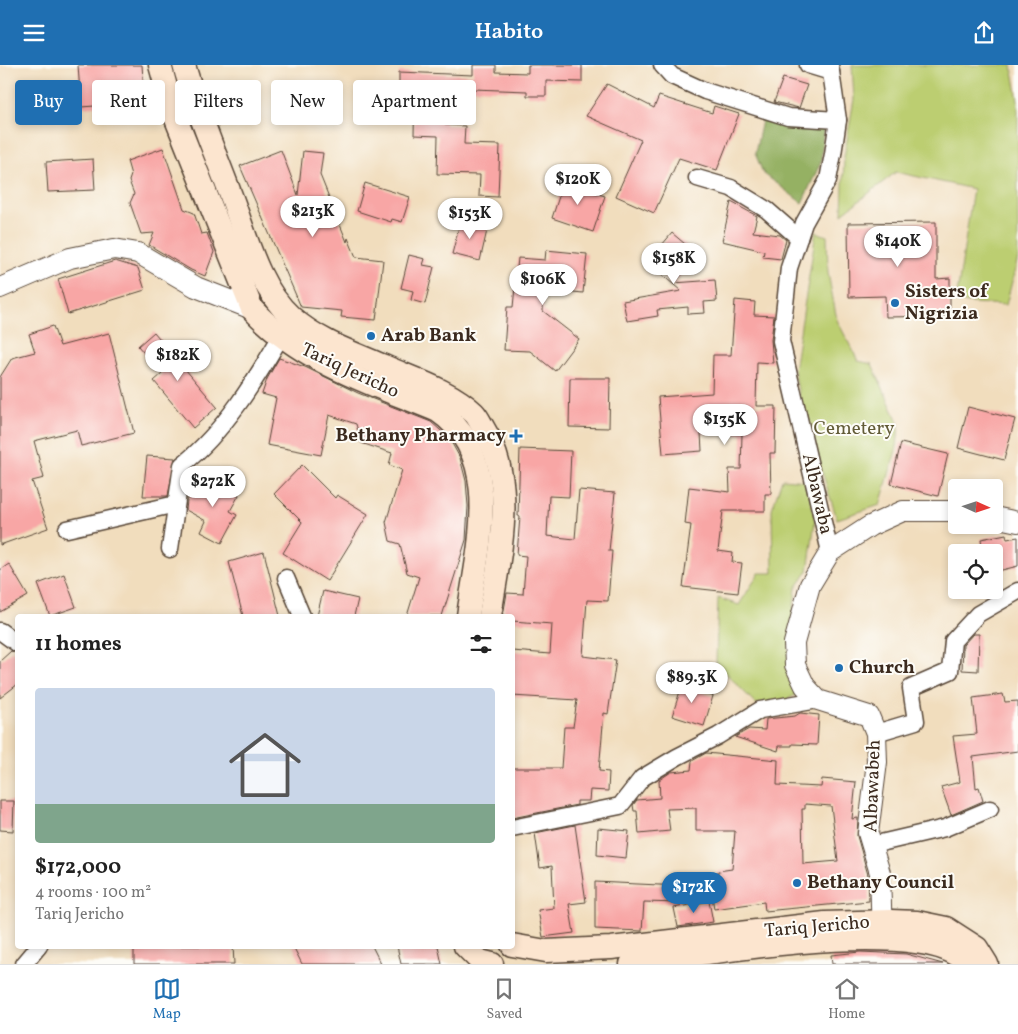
<!DOCTYPE html>
<html lang="en">
<head>
<meta charset="utf-8">
<style>
	:root { --surface:#fff; --page:#f6f6f6; --text:#222; --muted:#767676; --line:#e0e0e0; --accent:#1f6fb2 }
	body { margin:0; font-family:Vollkorn,serif; background:var(--page); color:var(--text); height:100vh; display:flex; flex-direction:column; font-size:19px; white-space:nowrap }
	* { box-sizing:border-box; margin:0 }
	p { font-size:16px; color:var(--muted) }
	.icon { flex:none; width:28px; height:28px; fill:none; stroke:currentColor; stroke-width:2; stroke-linecap:round; stroke-linejoin:round }
	.map { position:relative; flex:1; overflow:hidden }
	.side { position:absolute; left:15px; top:549px; width:500px; height:335px; display:flex; flex-direction:column; background:var(--surface); border-radius:5px; box-shadow:0 2px 8px #0003 }
	.side>* { flex:none }
	.banner { position:absolute; left:15px; top:15px; width:500px; height:45px; display:flex; gap:10px }
	.needle { width:32px; rotate:93deg }
	.buttons { position:absolute; left:948px; top:414px; display:grid; gap:10px }
	.buttons a { display:grid; place-items:center; width:55px; height:55px; border-radius:5px; background:var(--surface); box-shadow:0 2px 8px #0003; font-size:25px }
	.price { position:absolute; translate:-50% -42px; padding:0 11px; border-radius:18px; background:#fff; color:#222; font-size:16px; line-height:32px; filter:drop-shadow(0 1px 2px #0008) }
	.price::after { content:''; position:absolute; left:50%; top:30px; width:15px; height:11px; margin-left:-8px; background:inherit; clip-path:polygon(0 0,100% 0,50% 100%) }
	.price.selected { background:var(--accent); color:#fff }
	ul { padding:0; list-style:none }
	li { display:grid; align-content:center; gap:10px; height:265px; padding:0 20px }
	li+li { border-top:1px solid var(--line) }
	li span { display:grid; place-items:center; height:155px; border-radius:5px; color:#555 }
	li>.icon { margin-inline-start:auto }
	span .icon { width:90px; height:90px; fill:#fffc; stroke-width:1 }
	li b { font-size:21px }
	h2 { display:flex; justify-content:space-between; align-items:center; height:60px; padding:0 20px; font-size:21px }
	.chip { padding:0 18px; border-radius:5px; background:var(--surface); box-shadow:0 2px 8px #0003; font-size:18px; line-height:45px }
	.chip.selected { background:var(--accent); color:#fff }
	header { display:flex; justify-content:space-between; align-items:center; height:65px; padding:0 20px; background:var(--accent); color:#fff; font-size:22px; font-weight:600 }
	.menu { display:flex; justify-content:space-around; align-items:center; height:70px; border-top:1px solid var(--line); background:var(--surface); font-size:14px; color:var(--muted) }
	.menu a { display:grid; justify-items:center; gap:2px }
	.menu .selected { color:var(--accent) }
	.map>svg:first-child { display:block }
	.green { fill:#bcce71; stroke:#7c7c48 }
	.forest { fill:#95b163; stroke:#686e40 }
	.building { fill:#f8a6a5; fill-rule:evenodd }
	.lines { fill:none; stroke-linecap:round; stroke-linejoin:round }
	.minor-casing { stroke:#564536; stroke-width:19 }
	.tertiary-casing { stroke:#564536; stroke-width:22 }
	.secondary-casing { stroke:#564536; stroke-width:25 }
	.minor { stroke:#fff; stroke-width:16 }
	.tertiary { stroke:#fff; stroke-width:20 }
	.secondary { stroke:#fce5cf; stroke-width:22 }
	.poi-dot { fill:#1f6fb2; stroke:#fdfcf7; stroke-width:2 }
	.labels { text-anchor:middle; dominant-baseline:central; stroke-width:4; stroke-linejoin:round; paint-order:stroke }
	.poi-label { font-size:19px; font-weight:bold; fill:#3b2a1e; stroke:#fdfcf7; text-anchor:start }
	.street-label { font-size:19px; fill:#3b2a1e; stroke:#fdfcf7 }
	.park-label { font-size:19px; fill:#625b37; stroke:#fdfcf7 }
</style>
</head>
<body>
<header><svg class="icon" aria-label="menu" viewBox="0 0 24 24"><path d="M4 6h16M4 12h16M4 18h16"/></svg>Habito<svg class="icon" aria-label="share" viewBox="0 0 24 24"><path d="M12 15V3M7 8l5-5 5 5M5 13v7h14v-7"/></svg></header>
<div class="map">
<svg width="1018" height="899" viewBox="0 0 1018 899">
	<rect width="100%" height="100%" fill="#fdfcf7"/>
	<filter id="ink" filterUnits="userSpaceOnUse"><feTurbulence type="fractalNoise" baseFrequency=".02" numOctaves="2"/><feDisplacementMap in="SourceGraphic" scale="10" xChannelSelector="R" yChannelSelector="G"/><feConvolveMatrix kernelMatrix="1 2 1 2 8 2 1 2 1" color-interpolation-filters="sRGB"/></filter>
	<filter id="wash" filterUnits="userSpaceOnUse"><feTurbulence type="fractalNoise" baseFrequency=".0096" numOctaves="4" result="noise"/><feDisplacementMap in="SourceGraphic" scale="20" xChannelSelector="R" yChannelSelector="G"/><feGaussianBlur stdDeviation="1.12" result="paint"/><feColorMatrix in="noise" values="0 0 0 0 0 0 0 0 0 0 0 0 0 0 0 0 0 1.4 0 .05"/><feComposite in="paint" operator="in"/></filter>
	<g filter="url(#wash)">
		<rect width="100%" height="100%" fill="#f1ddbd"/>
		<g class="green">
			<polygon points="852,0 1012,0 1018,35 1018,193 1006,240 956,237 973,124 896,107 842,149 844,92 854,34"/>
			<polygon points="816,167 827,171 828,208 837,255 858,296 872,299 899,359 897,382 880,440 837,454 801,341 794,305"/>
			<polygon points="782,414 807,416 815,456 808,506 796,523 789,583 802,626 783,637 756,639 716,598 718,533 739,540 759,508 773,508 772,444"/>
		</g>
		<polygon class="forest" points="763,51 824,56 821,97 802,138 763,108 755,88"/>
		<g id="blocks">
			<g class="building">
				<polygon points="78,0 142,0 145,41 122,43 122,39 81,42"/>
				<polygon points="473,0 496,0 496,7 528,8 528,0 582,0 582,17 546,16 546,31 527,31 527,26 446,23 445,60 465,61 464,79 500,80 498,132 479,131 480,110 437,109 438,71 414,70 415,22 399,22 399,7 473,10"/>
				<polygon points="783,13 807,20 799,43 774,37"/>
				<polygon points="607,19 654,43 659,31 712,48 714,41 739,49 717,105 679,93 654,148 616,131 641,75 586,51"/>
				<polygon points="163,83 184,144 194,148 201,169 207,168 214,187 205,211 191,205 149,180 154,168 141,169 130,138 134,129 129,116 131,110 127,96"/>
				<polygon points="281,85 298,130 303,86 323,88 320,110 347,177 348,173 356,192 383,195 376,255 341,252 342,246 301,242 240,101"/>
				<polygon points="93,94 95,125 48,127 46,97"/>
				<polygon points="565,113 581,118 579,123 605,131 593,167 552,153"/>
				<polygon points="365,118 410,132 402,157 392,154 391,157 357,146"/>
				<polygon points="731,137 757,151 753,167 780,170 786,175 781,194 763,192 764,186 722,176"/>
				<polygon points="461,154 488,161 480,196 452,189"/>
				<polygon points="936,157 936,214 950,213 950,251 886,252 885,231 849,232 848,158"/>
				<polygon points="672,168 698,190 674,218 715,215 717,236 704,237 705,248 688,249 688,242 657,245 658,251 627,256 623,236 681,226 645,195 667,197 669,192 656,187"/>
				<polygon points="546,185 587,189 583,228 544,224 543,246 579,274 555,306 530,286 504,285 507,242 513,242 518,193 545,195"/>
				<polygon points="409,190 425,194 423,200 434,202 425,239 411,235 413,226 401,223"/>
				<polygon points="115,196 138,203 145,225 68,249 58,214"/>
				<polygon points="735,235 755,237 754,250 774,251 771,275 773,298 757,297 756,341 776,341 775,388 770,388 771,429 765,429 765,446 723,446 718,486 733,488 732,497 742,498 738,528 683,522 691,460 685,459 689,422 730,427 729,404 741,404 742,369 701,368 702,386 663,389 658,332 712,328 713,290 731,290"/>
				<polygon points="53,261 60,281 109,268 134,368 81,381 77,365 34,376 44,413 32,416 48,463 0,480 0,312 12,293 35,287 29,269"/>
				<polygon points="154,267 217,342 193,363 154,316 162,309 138,281"/>
				<polygon points="279,293 305,302 358,328 431,357 449,373 460,393 466,416 468,441 466,475 442,551 407,551 419,512 407,508 400,479 390,476 386,457 402,405 389,400 392,388 361,378 356,359 329,350 321,390 267,380 276,333 262,329 267,314"/>
				<polygon points="570,313 610,313 609,363 569,362"/>
				<polygon points="968,342 1015,354 1004,395 958,383"/>
				<polygon points="901,378 948,389 938,431 891,419"/>
				<polygon points="520,384 571,386 569,432 549,431 547,471 575,474 579,425 615,428 609,486 612,486 608,536 587,535 583,591 616,595 608,649 604,648 599,706 609,707 608,726 590,725 589,736 577,736 577,740 512,753 512,703 561,703 564,662 573,662 577,635 512,631 512,586 550,589 552,559 512,556 512,551 503,551 507,528 523,529 526,491 517,490 520,451 518,451"/>
				<polygon points="147,391 175,393 168,431 143,431"/>
				<polygon points="302,400 335,433 337,430 368,449 327,516 283,488 302,457 274,429"/>
				<polygon points="201,410 239,430 230,446 237,450 222,478 201,467 206,456 186,445 187,436"/>
				<polygon points="1006,469 1007,474 1018,472 1018,501 994,507 994,488 983,488 981,474"/>
				<polygon points="264,487 280,551 243,551 229,497"/>
				<polygon points="9,499 28,531 0,547 0,505"/>
				<polygon points="64,509 76,542 50,551 38,519"/>
				<polygon points="323,526 358,534 354,551 317,551"/>
				<polygon points="973,569 979,569 978,606 962,605 963,580"/>
				<polygon points="11,586 18,589 18,619 0,633 0,596"/>
				<polygon points="684,614 701,620 698,626 713,631 704,661 672,651"/>
				<polygon points="1003,629 1005,637 1018,636 1018,686 973,692 976,723 979,722 983,736 951,750 941,722 960,717 953,671 977,669 973,633"/>
				<polygon points="800,648 819,650 817,680 792,679 792,681 779,681 778,686 735,672 749,664 765,665 766,654 795,651"/>
				<path d="M706,688L778,695L777,720L821,722L822,714L856,717L852,754L858,753L857,771L868,810L869,836L765,846L764,837L714,844L711,823H717L718,806L732,804L735,766H696V743L667,744L670,766L639,769L637,746H634L633,740L637,735L660,733L659,715L671,707L691,705L692,696ZM805,739L831,741L838,796L803,799L802,744H805Z"/>
				<polygon points="0,736 14,736 13,766 0,765"/>
				<polygon points="575,760 586,837 569,839 574,868 543,872 538,845 554,843 552,801 540,803 535,768"/>
				<polygon points="598,763 629,766 626,793 597,790"/>
				<polygon points="595,817 681,821 680,838 644,837 642,866 595,864"/>
				<polygon points="709,836 713,857 678,862 674,843"/>
				<polygon points="134,881 233,881 234,899 134,899"/>
				<polygon points="293,881 372,881 381,899 302,899"/>
				<polygon points="397,881 438,881 442,899 401,899"/>
				<polygon points="860,887 906,889 943,899 832,899 831,890"/>
			</g>
		</g>
	</g>
	<g filter="url(#ink)">
		<use href="#blocks" fill-opacity="0" stroke="#564536" stroke-width="1"/>
		<g class="lines">
			<defs>
				<g id="minor">
					<polyline points="662,0 672,11 705,26 788,52 838,55"/>
					<polyline points="808,0 831,7"/>
					<polyline points="830,0 838,55 833,89 828,115 804,158 789,203 781,276 830,487"/>
					<polyline points="697,113 731,123 767,145 799,173"/>
					<polyline points="67,464 176,439"/>
					<path d="M170,484L182,400C224,367 255,316 281,271"/>
					<polyline points="286,513 302,551"/>
					<polyline points="0,566 18,579"/>
					<polyline points="876,668 916,656 911,623 950,606 953,576 978,549 1018,526"/>
					<polyline points="512,763 620,741 642,713 677,692 718,671 760,645 818,635"/>
					<polyline points="872,780 945,763 990,744"/>
					<polyline points="24,899 39,881"/>
				</g>
				<g id="tertiary">
					<polyline points="0,223 70,193 114,184 138,188 196,222 252,244"/>
					<polyline points="994,452 1018,457"/>
					<polyline points="882,872 880,808 868,768 877,697 876,668 869,651 818,635 805,621 795,600 794,578 810,520 830,487 870,461 903,446 956,446"/>
				</g>
				<g id="secondary">
					<path d="M160,0L172,44L252,244C301,297 373,319 438,346C505,391 477,485 468,551"/>
					<path d="M184,0C196,44 214,85 230,128C246,169 257,221 291,252C318,276 351,287 384,301C413,314 450,325 474,348C478,352 481,359 484,364C518,420 499,490 490,551"/>
					<polyline points="512,880 546,886 611,883 825,858 891,856 917,857 946,863 977,883 987,899"/>
					<polyline points="465,881 480,896 492,899"/>
					<path d="M631,899C693,891 929,847 967,899"/>
				</g>
			</defs>
			<use href="#minor" class="minor-casing"/>
			<use href="#tertiary" class="tertiary-casing"/>
			<use href="#secondary" class="secondary-casing"/>
			<use href="#minor" class="minor"/>
			<use href="#tertiary" class="tertiary"/>
			<use href="#secondary" class="secondary"/>
		</g>
	</g>
	<g class="poi-dot">
		<circle cx="895" cy="238" r="5"/>
		<circle cx="371" cy="271" r="5"/>
		<path d="M513.5 363.5h5v5h5v5h-5v5h-5v-5h-5v-5h5z"/>
		<circle cx="839" cy="603" r="5"/>
		<circle cx="797" cy="818" r="5"/>
	</g>
	<g class="labels">
		<g class="poi-label">
			<text x="905" y="227">Sisters of<tspan x="905" dy="22">Nigrizia</tspan></text>
			<text x="381" y="271">Arab Bank</text>
			<text x="506" y="371" text-anchor="end">Bethany Pharmacy</text>
			<text x="849" y="603">Church</text>
			<text x="807" y="818">Bethany Council</text>
		</g>
		<g class="street-label">
			<text transform="translate(350 306) rotate(25)">Tariq Jericho</text>
			<text transform="translate(817 429) rotate(77)">Albawaba</text>
			<text transform="translate(873 721) rotate(-88)">Albawabeh</text>
			<text transform="translate(817 862) rotate(-5)">Tariq Jericho</text>
		</g>
		<g class="park-label">
			<text x="854" y="364">Cemetery</text>
		</g>
	</g>
</svg>
<div class="buttons">
<a><svg class="needle" viewBox="-14 -14 28 28"><path d="M0-13l5 13h-10z" fill="#e53935"/><path d="M0 13l5-13h-10z" fill="#767676"/></svg></a>
<a><svg class="icon" aria-label="locate" viewBox="0 0 24 24"><circle cx="12" cy="12" r="6"/><path d="M12 2v4M12 18v4M2 12h4M18 12h4"/></svg></a>
</div>
<b class="price" style="left:578px;top:141px">$120K</b>
<b class="price" style="left:313px;top:173px">$213K</b>
<b class="price" style="left:470px;top:175px">$153K</b>
<b class="price" style="left:898px;top:203px">$140K</b>
<b class="price" style="left:674px;top:220px">$158K</b>
<b class="price" style="left:543px;top:241px">$106K</b>
<b class="price" style="left:178px;top:317px">$182K</b>
<b class="price" style="left:725px;top:381px">$135K</b>
<b class="price" style="left:213px;top:443px">$272K</b>
<b class="price" style="left:692px;top:639px">$89.3K</b>
<b class="price selected" style="left:694px;top:849px">$172K</b>
<div class="banner">
<a class="chip selected">Buy</a>
<a class="chip">Rent</a>
<a class="chip">Filters</a>
<a class="chip">New</a>
<a class="chip">Apartment</a>
</div>
<section class="side">
<h2>11 homes<svg class="icon" aria-label="filters" viewBox="0 0 24 24"><path d="M4 7h16M4 17h16"/><circle cx="9" cy="7" r="2"/><circle cx="15" cy="17" r="2"/></svg></h2>
<ul>
<li><span style="background:linear-gradient(#c9d6e8 75%,#7fa58c 0)"><svg class="icon" aria-label="home" viewBox="0 0 24 24"><path d="M3 11l9-7 9 7M6 9v11h12V9"/></svg></span><div><b>$172,000</b><p>4 rooms · 100 m²</p><p>Tariq Jericho</p></div></li>
</ul>
</section>
</div>
<nav class="menu">
<a class="selected"><svg class="icon" aria-label="map" viewBox="0 0 24 24"><path d="M3 6l6-2 6 2 6-2v14l-6 2-6-2-6 2zM9 4v14M15 6v14"/></svg>Map</a>
<a><svg class="icon" aria-label="saved" viewBox="0 0 24 24"><path d="M7 4h10v16l-5-4-5 4z"/></svg>Saved</a>
<a><svg class="icon" aria-label="home" viewBox="0 0 24 24"><path d="M3 11l9-7 9 7M6 9v11h12V9"/></svg>Home</a>
</nav>
</body>
</html>
